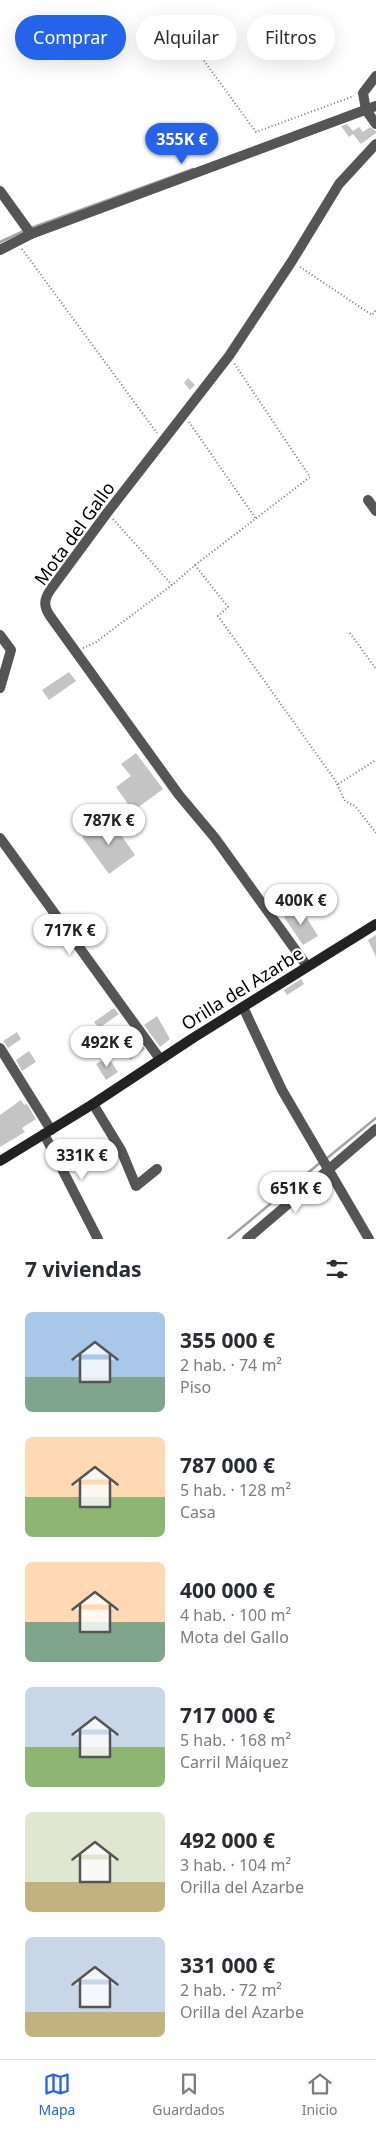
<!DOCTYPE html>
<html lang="es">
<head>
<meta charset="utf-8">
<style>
	:root { --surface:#fff; --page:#f7f7f7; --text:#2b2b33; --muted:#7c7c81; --line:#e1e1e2; --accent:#2563eb }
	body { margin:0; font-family:"Noto Sans",sans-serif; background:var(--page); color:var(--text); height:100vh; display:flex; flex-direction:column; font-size:19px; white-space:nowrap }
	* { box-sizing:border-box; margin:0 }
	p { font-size:16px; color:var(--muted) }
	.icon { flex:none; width:28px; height:28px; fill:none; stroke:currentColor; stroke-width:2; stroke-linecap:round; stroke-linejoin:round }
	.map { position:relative; height:1239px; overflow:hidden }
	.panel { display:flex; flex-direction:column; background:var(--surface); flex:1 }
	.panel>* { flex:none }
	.hud { position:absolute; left:15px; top:15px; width:346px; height:45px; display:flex; gap:10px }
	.price { position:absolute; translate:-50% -42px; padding:0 11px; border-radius:18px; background:#fff; color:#222; font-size:16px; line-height:32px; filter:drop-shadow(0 1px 2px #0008) }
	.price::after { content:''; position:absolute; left:50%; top:30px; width:15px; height:11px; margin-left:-8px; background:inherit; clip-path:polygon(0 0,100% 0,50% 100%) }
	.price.current { background:var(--accent); color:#fff }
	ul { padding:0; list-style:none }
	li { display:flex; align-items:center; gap:15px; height:125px; padding:0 25px }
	li span { display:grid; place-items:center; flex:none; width:140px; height:100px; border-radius:8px; color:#555 }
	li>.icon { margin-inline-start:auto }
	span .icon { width:60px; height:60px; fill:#fffc; stroke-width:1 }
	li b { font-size:21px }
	h2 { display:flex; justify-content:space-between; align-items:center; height:60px; padding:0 25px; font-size:21px }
	.tag { padding:0 18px; border-radius:22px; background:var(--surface); box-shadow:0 5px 20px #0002; font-size:18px; line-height:45px }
	.tag.current { background:var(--accent); color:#fff }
	.tab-bar { display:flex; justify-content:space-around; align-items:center; height:70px; border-top:1px solid var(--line); background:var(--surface); font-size:14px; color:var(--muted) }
	.tab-bar a { display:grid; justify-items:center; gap:2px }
	.tab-bar .current { color:var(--accent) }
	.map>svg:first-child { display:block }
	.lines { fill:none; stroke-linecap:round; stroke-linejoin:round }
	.stream { stroke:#a3a3a3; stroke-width:2.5 }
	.building { fill:#c4c4c4 }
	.path { stroke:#777; stroke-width:2; stroke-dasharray:1 2.5; stroke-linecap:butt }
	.minor { stroke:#555; stroke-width:10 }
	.secondary { stroke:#222; stroke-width:10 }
	.labels { text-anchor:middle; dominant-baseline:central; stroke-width:4.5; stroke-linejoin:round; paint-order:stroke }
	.street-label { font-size:18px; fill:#000; stroke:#fff }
</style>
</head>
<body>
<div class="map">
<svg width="376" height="1239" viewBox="0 0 376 1239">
	<rect width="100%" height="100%" fill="#fff"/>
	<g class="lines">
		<g class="stream">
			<polyline points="31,228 193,169"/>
			<polyline points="0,242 26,230"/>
			<polyline points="326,1159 376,1118"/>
			<polyline points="228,1239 321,1162"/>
		</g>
	</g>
	<g class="building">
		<polygon points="347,124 353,131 359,127 363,132 370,127 376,131 376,133 361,144 353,134 349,137 341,126"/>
		<polygon points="188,378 195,385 190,390 184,383"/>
		<polygon points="69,672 76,681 49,700 42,690"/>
		<polygon points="136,753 163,789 133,811 116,787 131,776 121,764"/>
		<polygon points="109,818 135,855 109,874 82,837"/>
		<polygon points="300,907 318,936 303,945 284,917"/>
		<polygon points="376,935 376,957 368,940"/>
		<polygon points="301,979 304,984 287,995 284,990"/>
		<polygon points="114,1008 119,1014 99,1028 94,1022"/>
		<polygon points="157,1016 170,1039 160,1047 144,1025"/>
		<polygon points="17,1032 21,1039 8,1048 3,1041"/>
		<polygon points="135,1036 145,1049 130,1060 121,1046"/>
		<polygon points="29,1051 36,1062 22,1071 16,1060"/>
		<polygon points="108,1057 118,1072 106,1080 96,1064"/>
		<polygon points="21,1100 24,1105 27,1104 36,1119 22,1128 25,1132 0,1147 0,1115"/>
	</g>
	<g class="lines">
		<g class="path">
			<polyline points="175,21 256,132 354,96"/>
			<polyline points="22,249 157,433"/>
			<polyline points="300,267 372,315 376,310"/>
			<polyline points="189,422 256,519"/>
			<polyline points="113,519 172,585 195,565 228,607 218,616 335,780 345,801 355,806 376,833"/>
			<polyline points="195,565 310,477 234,363"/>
			<polyline points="350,633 376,669"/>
			<polyline points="83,648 96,642 172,585"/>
			<polyline points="338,784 376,760"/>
		</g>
		<g class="minor">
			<polyline points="376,76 363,93 366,110 376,124"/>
			<polyline points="0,191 31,234"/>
			<polyline points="0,250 31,234 376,106"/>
			<polyline points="368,500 376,511"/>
			<polyline points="0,635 11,650 0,688"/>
			<polyline points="0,838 160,1059"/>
			<path d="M307,966L215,838L179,795L50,616C43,606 44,599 51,589L107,513L229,356L292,261L339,184L376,144"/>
			<polyline points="243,1007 282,1090 369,1239"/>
			<polyline points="0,1048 51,1130"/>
			<polyline points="93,1104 121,1150 136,1186 157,1169"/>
			<polyline points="44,1134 98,1239"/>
			<polyline points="247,1239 376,1129"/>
		</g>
		<polyline class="secondary" points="0,1161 93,1104 193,1038 376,924"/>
	</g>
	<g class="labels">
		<g class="street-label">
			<text transform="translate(74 533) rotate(-54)">Mota del Gallo</text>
			<text transform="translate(242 988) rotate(-32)">Orilla del Azarbe</text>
		</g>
	</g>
</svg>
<b class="price current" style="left:182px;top:165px">355K €</b>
<b class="price" style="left:109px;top:846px">787K €</b>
<b class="price" style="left:301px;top:926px">400K €</b>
<b class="price" style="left:70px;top:956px">717K €</b>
<b class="price" style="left:107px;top:1068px">492K €</b>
<b class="price" style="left:82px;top:1181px">331K €</b>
<b class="price" style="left:296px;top:1214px">651K €</b>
<div class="hud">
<a class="tag current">Comprar</a>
<a class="tag">Alquilar</a>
<a class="tag">Filtros</a>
</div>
</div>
<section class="panel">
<h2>7 viviendas<svg class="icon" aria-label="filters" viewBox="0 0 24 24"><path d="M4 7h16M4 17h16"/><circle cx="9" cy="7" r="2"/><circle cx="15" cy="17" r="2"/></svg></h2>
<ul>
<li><span style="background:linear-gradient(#a9c7e8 65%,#7fa58c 0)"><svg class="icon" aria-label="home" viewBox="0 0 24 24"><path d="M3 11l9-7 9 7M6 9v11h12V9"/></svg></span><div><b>355 000 €</b><p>2 hab. · 74 m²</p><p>Piso</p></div></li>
<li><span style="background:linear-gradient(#ffd9b3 60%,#8fb573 0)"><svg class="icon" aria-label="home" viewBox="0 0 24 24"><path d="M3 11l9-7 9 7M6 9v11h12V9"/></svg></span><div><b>787 000 €</b><p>5 hab. · 128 m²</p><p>Casa</p></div></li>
<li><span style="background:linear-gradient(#ffd9b3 60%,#7fa58c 0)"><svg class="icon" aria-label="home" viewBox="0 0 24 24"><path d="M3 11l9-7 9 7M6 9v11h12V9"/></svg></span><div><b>400 000 €</b><p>4 hab. · 100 m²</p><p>Mota del Gallo</p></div></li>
<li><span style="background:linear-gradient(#c9d6e8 60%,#8fb573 0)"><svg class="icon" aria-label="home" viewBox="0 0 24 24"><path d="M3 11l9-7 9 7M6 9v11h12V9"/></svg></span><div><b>717 000 €</b><p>5 hab. · 168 m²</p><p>Carril Máiquez</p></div></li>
<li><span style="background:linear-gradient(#dfe7d0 70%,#c2b280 0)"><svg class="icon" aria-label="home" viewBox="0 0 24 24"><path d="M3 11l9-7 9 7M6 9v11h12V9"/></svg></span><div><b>492 000 €</b><p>3 hab. · 104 m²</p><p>Orilla del Azarbe</p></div></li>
<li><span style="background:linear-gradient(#c9d6e8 75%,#c2b280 0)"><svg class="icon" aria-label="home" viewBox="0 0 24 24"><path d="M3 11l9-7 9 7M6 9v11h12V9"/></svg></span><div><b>331 000 €</b><p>2 hab. · 72 m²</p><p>Orilla del Azarbe</p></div></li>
</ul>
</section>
<nav class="tab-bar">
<a class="current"><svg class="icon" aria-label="map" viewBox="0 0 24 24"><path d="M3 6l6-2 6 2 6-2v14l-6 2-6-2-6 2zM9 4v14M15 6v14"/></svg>Mapa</a>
<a><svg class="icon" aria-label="saved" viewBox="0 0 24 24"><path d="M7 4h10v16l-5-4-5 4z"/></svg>Guardados</a>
<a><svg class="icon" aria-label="home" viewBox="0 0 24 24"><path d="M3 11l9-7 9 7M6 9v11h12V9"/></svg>Inicio</a>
</nav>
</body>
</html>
